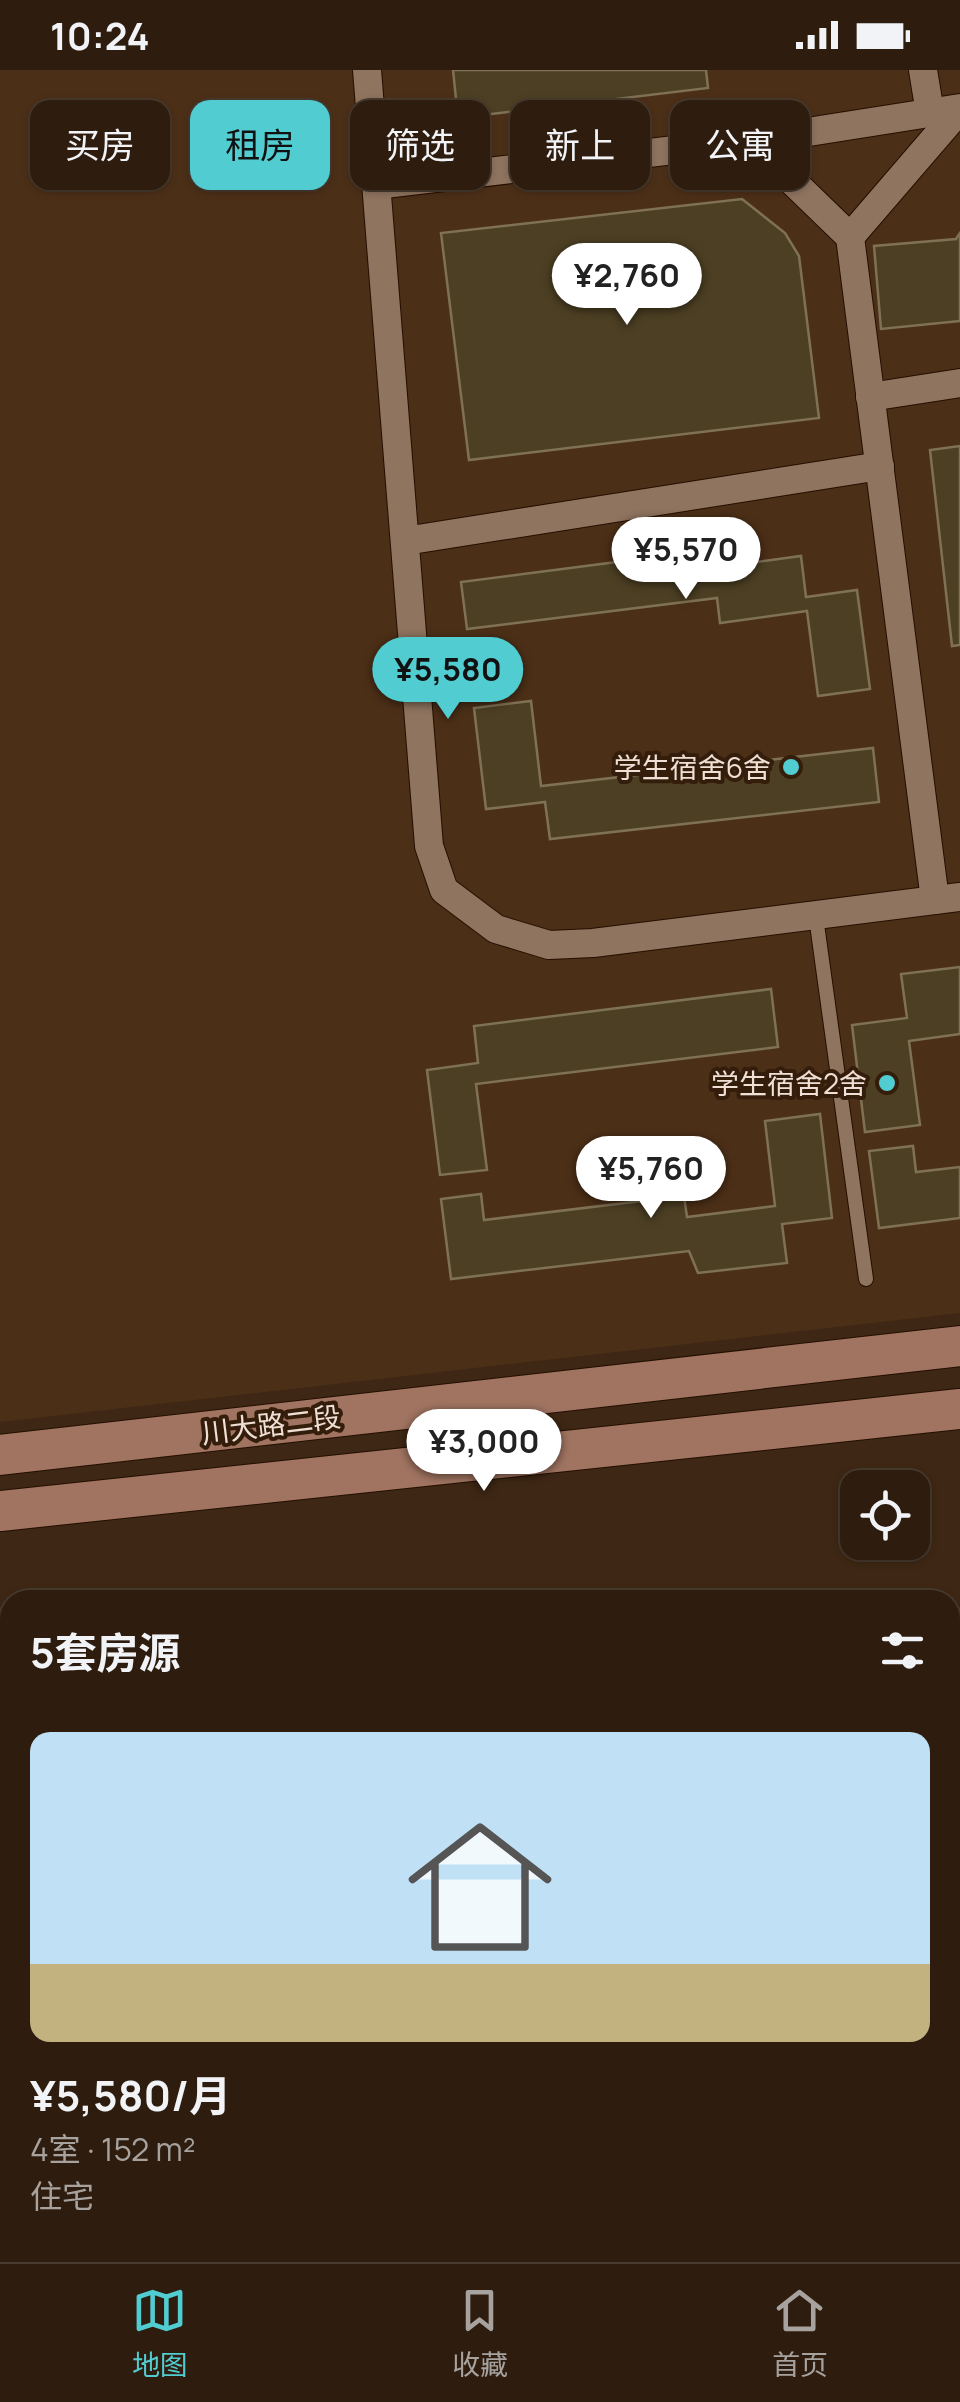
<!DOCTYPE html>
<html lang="zh">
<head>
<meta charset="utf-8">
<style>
	:root { --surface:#2e1d0f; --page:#362618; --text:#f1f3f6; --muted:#a7a29e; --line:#493b2f; --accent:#51ccd1 }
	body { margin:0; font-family:Manrope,"Noto Sans SC",sans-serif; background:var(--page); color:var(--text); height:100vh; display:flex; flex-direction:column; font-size:38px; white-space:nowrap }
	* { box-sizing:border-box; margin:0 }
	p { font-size:32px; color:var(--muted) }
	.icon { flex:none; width:55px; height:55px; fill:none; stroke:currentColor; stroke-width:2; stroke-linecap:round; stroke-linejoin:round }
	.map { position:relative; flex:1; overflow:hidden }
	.details { position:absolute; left:0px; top:1520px; width:960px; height:672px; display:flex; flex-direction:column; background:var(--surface); border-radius:30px 30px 0 0; box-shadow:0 2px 8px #0004,0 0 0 2px var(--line) }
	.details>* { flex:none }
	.banner { position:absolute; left:30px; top:30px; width:900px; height:90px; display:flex; gap:20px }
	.controls { position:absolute; left:840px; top:1400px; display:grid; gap:20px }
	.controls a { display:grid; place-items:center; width:90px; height:90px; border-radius:20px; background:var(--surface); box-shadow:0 2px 8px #0004,0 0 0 2px var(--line); font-size:50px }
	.price { position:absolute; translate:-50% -85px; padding:0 22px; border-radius:35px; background:#fff; color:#222; font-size:32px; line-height:65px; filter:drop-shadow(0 2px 5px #0008) }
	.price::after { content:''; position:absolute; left:50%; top:60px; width:30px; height:22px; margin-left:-15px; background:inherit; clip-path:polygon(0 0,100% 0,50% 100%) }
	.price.on { background:var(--accent); color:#111 }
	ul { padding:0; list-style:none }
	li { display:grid; align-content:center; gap:20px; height:530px; padding:0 30px }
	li+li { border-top:2px solid var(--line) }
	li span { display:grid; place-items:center; height:310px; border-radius:20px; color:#555 }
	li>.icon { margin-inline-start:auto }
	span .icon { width:180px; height:180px; fill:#fffc; stroke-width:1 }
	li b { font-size:42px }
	h2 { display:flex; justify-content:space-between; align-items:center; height:120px; padding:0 30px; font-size:42px }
	.pill { padding:0 35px; border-radius:20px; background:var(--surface); box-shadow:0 2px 8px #0004,0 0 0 2px var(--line); font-size:35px; line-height:90px }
	.pill.on { background:var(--accent); color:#111 }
	.status { display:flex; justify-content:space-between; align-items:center; height:70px; padding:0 50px; background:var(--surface); direction:ltr }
	.status svg { height:28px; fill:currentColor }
	.dock { display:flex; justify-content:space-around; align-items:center; height:140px; border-top:2px solid var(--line); background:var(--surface); font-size:28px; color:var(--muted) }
	.dock a { display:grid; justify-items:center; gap:5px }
	.dock .on { color:var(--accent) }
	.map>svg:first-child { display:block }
	.built { fill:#4c2f17 }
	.building { fill:#4c3f23; stroke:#7f7154; stroke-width:2.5 }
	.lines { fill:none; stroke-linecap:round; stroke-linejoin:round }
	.lane-casing { stroke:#240f00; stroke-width:16 }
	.street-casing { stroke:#240f00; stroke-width:30 }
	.secondary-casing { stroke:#240f00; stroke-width:42 }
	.lane { stroke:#8f745f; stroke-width:14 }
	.street { stroke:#8f745f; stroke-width:28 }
	.secondary { stroke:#a07461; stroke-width:40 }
	.poi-dot { fill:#51ccd1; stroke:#341d0a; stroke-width:4 }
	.labels { text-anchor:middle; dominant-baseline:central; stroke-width:8; stroke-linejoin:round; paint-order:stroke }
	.poi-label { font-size:28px; fill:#efdfd4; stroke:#341d0a; text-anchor:end }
	.street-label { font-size:28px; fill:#efdfd4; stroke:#341d0a }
</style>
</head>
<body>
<div class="status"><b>10:24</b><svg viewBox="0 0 49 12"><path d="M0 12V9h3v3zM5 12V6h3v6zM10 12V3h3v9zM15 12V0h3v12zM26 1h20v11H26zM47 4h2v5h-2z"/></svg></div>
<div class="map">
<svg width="960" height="2192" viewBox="0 0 960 2192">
	<rect width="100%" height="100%" fill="#3e2714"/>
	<polygon class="built" points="0,0 960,0 960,1243 0,1352"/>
	<g class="building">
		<polygon points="453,0 706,0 708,18 458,48"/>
		<polygon points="742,129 785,163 799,186 819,348 469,390 441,163"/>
		<polygon points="960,163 960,251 881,259 874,176 956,169"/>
		<polygon points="960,376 960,575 952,576 930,380"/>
		<polygon points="710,480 712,498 801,486 806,527 857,520 870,619 818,626 807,541 720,553 717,528 467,559 461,512"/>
		<polygon points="531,631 541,716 873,678 879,732 550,769 545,732 486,739 474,638"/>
		<polygon points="960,897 960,964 909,971 920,1055 865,1062 852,955 907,948 901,904"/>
		<polygon points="771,919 778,977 476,1014 487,1100 440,1105 427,1000 478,993 474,956"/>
		<polygon points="820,1044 832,1148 782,1154 787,1193 698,1203 689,1181 451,1209 441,1129 481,1124 484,1150 684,1126 687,1147 775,1136 765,1051"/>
		<polygon points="913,1076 916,1102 960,1097 960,1148 879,1158 869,1081"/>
	</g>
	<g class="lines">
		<defs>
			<g id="lane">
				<polyline points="816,847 866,1209"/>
				<polyline points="950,1549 960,1547"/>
				<polyline points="950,1819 960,1817"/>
				<polyline points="950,2034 960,2033"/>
				<polyline points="546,2182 549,2192"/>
			</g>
			<g id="street">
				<polyline points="367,0 429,776 444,820 496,859 549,875 593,873 960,827"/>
				<polyline points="923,0 930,43"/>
				<polyline points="751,71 850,167 935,830"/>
				<polyline points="376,115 751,71 960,38"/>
				<polyline points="850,167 960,39"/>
				<polyline points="870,327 960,313"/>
				<polyline points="405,471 880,396"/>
			</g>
			<g id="secondary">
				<polyline points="0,1385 960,1276"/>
				<polyline points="0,1441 960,1339"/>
			</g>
		</defs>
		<use href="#lane" class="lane-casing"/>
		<use href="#street" class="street-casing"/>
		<use href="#secondary" class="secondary-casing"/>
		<use href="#lane" class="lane"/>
		<use href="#street" class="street"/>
		<use href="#secondary" class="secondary"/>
	</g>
	<g class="poi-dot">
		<circle cx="791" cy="697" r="10"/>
		<circle cx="887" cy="1013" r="10"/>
	</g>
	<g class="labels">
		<g class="poi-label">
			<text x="771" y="697">学生宿舍6舍</text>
			<text x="867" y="1013">学生宿舍2舍</text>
		</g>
		<g class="street-label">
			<text transform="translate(271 1354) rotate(-7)">川大路二段</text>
		</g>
	</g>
</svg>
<div class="controls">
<a><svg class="icon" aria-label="locate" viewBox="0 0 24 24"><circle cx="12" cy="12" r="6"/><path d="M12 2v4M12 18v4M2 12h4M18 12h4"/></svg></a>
</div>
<b class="price" style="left:627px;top:258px">¥2,760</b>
<b class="price" style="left:686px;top:532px">¥5,570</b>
<b class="price on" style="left:448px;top:652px">¥5,580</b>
<b class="price" style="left:651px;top:1151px">¥5,760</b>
<b class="price" style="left:484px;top:1424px">¥3,000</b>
<div class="banner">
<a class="pill">买房</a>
<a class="pill on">租房</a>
<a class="pill">筛选</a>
<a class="pill">新上</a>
<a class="pill">公寓</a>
</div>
<section class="details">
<h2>5套房源<svg class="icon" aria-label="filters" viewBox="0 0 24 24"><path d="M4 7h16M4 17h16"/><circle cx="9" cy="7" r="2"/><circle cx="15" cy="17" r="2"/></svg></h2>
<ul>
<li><span style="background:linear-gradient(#bfe0f5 75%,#c2b280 0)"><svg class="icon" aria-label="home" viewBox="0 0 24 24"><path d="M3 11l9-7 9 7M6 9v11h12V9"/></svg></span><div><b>¥5,580/月</b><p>4室 · 152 m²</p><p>住宅</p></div></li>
</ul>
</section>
</div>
<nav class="dock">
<a class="on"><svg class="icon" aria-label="map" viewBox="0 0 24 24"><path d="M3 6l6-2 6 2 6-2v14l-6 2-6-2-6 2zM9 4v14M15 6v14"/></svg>地图</a>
<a><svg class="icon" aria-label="saved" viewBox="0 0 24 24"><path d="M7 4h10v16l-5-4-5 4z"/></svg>收藏</a>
<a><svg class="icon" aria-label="home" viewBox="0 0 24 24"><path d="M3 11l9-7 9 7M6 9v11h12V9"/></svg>首页</a>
</nav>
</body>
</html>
